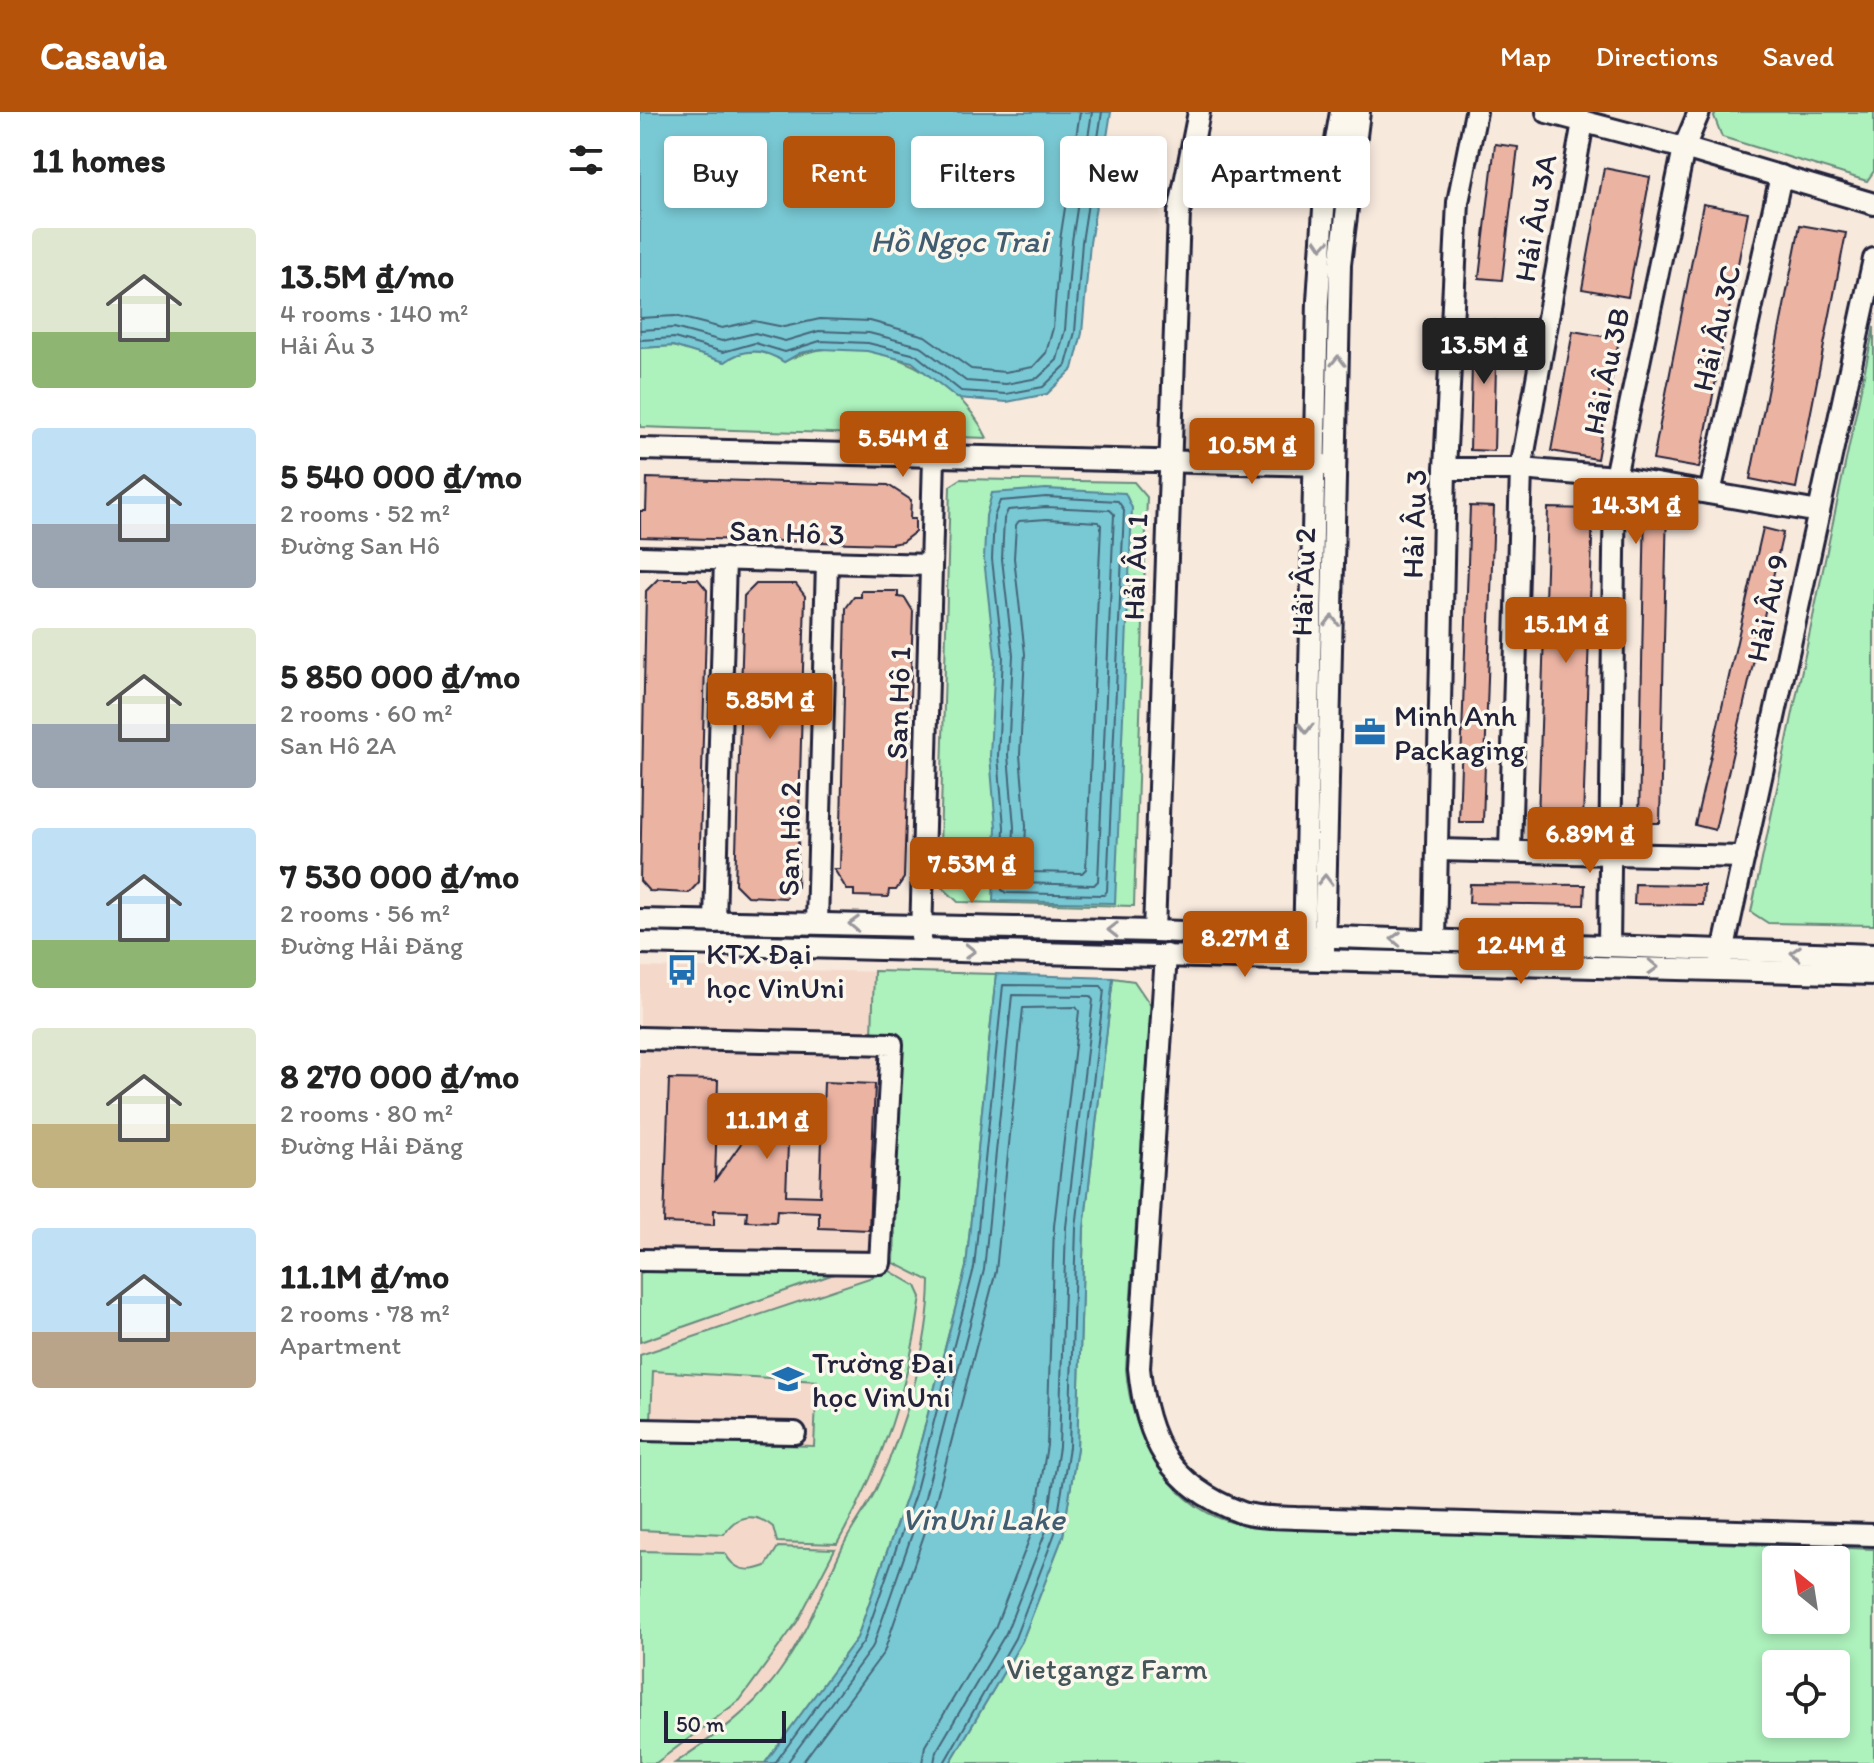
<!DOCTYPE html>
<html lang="en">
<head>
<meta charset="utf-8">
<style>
	:root { --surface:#fff; --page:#f2f2f2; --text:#222; --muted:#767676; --accent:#b45309 }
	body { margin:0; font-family:Itim,sans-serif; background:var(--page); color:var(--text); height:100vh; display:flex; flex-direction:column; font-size:30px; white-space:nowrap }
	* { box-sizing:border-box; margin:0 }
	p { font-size:26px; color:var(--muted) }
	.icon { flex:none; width:44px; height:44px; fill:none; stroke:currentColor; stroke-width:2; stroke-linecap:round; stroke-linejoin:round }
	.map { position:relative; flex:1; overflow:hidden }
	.drawer { display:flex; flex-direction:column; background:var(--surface); width:640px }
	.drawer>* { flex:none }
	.guide { position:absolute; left:24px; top:24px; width:760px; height:72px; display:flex; gap:16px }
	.needle { width:52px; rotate:330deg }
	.controls { position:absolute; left:1122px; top:1434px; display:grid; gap:16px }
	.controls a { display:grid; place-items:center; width:88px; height:88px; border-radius:8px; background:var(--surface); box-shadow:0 4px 12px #0003; font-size:40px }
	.scale { position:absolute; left:24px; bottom:20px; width:122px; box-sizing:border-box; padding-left:8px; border:4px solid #22223b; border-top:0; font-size:22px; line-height:28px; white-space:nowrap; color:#22223b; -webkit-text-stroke:6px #fbf7ec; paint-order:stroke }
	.price { position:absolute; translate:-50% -68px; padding:0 18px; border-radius:8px; background:var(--accent); color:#fff; font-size:26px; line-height:52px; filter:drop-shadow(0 2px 4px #0008) }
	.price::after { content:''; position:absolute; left:50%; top:48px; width:24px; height:18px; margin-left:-12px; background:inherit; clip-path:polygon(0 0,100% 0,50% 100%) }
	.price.active { background:#222; color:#fff }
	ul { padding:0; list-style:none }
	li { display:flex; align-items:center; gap:24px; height:200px; padding:0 32px }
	li span { display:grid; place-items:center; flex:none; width:224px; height:160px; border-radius:8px; color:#555 }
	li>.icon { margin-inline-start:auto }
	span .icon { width:96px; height:96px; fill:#fffc; stroke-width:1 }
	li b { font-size:34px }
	h2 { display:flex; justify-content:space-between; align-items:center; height:96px; padding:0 32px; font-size:34px }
	.pill { padding:0 28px; border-radius:8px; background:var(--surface); box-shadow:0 4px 12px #0003; font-size:28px; line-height:72px }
	.pill.active { background:var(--accent); color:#fff }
	header { display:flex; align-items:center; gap:48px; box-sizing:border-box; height:112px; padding:0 40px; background:var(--accent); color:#fff }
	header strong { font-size:38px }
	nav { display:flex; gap:44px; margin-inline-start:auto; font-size:28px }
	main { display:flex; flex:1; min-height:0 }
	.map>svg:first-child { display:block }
	.built { fill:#f4d9cb }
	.green { fill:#adf1bc; stroke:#688a7c; stroke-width:2; fill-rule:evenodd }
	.water { fill:#79c9d4; stroke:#568697; stroke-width:2 }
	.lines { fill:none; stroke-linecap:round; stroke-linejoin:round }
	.shore { stroke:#456578; stroke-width:2 }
	.building { fill:#ebb3a2; stroke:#22223b; stroke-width:2 }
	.minor-casing { stroke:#22223b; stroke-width:26 }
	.minor { stroke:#fbf7ec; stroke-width:20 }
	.oneway { stroke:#99979c }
	.labels { text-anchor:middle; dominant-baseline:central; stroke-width:7; stroke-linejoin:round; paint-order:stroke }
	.street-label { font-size:30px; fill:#22223b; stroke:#fbf7ec }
	.poi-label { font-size:30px; fill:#22223b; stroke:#fbf7ec; text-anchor:start }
	.park-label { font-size:30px; fill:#45565b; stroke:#fbf7ec }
	.water-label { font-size:32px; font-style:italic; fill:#405c71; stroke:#fbf7ec }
</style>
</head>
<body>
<header>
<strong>Casavia</strong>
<nav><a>Map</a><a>Directions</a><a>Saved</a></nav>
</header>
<main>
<section class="drawer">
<h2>11 homes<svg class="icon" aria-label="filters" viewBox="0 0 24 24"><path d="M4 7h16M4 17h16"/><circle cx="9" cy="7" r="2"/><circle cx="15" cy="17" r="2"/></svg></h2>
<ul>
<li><span style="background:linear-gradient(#dfe7d0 65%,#8fb573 0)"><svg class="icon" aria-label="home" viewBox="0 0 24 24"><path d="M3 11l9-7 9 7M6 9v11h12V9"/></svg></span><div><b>13.5M ₫/mo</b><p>4 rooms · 140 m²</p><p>Hải Âu 3</p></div></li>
<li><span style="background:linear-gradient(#bfe0f5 60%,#9aa5b1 0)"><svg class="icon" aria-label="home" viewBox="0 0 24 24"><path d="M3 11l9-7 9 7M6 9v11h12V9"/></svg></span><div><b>5 540 000 ₫/mo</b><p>2 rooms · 52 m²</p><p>Đường San Hô</p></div></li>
<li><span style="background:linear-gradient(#dfe7d0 60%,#9aa5b1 0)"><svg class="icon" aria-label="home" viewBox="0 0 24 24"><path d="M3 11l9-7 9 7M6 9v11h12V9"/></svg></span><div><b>5 850 000 ₫/mo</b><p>2 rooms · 60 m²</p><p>San Hô 2A</p></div></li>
<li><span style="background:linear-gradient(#bfe0f5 70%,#8fb573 0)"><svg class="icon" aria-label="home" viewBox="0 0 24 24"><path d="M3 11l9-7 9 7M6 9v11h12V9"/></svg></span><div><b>7 530 000 ₫/mo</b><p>2 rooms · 56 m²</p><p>Đường Hải Đăng</p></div></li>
<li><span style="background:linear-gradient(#dfe7d0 60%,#c2b280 0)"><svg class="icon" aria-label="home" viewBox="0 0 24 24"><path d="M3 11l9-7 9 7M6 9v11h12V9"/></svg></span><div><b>8 270 000 ₫/mo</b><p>2 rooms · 80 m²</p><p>Đường Hải Đăng</p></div></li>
<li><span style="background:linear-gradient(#bfe0f5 65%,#b9a48a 0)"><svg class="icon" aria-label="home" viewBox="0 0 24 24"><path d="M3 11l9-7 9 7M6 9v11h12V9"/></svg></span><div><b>11.1M ₫/mo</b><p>2 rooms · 78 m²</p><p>Apartment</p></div></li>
</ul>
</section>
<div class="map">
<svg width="1234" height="1651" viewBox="0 0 1234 1651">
	<rect width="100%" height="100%" fill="#f8e9dd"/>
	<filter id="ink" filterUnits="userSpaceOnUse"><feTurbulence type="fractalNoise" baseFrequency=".0125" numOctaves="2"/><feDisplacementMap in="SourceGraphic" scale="16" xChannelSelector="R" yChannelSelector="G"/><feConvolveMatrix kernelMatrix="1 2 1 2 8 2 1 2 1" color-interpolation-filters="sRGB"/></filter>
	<g filter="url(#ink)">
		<polygon class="built" points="0,855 356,862 326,1155 217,1526 125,1651 0,1651"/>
		<g class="green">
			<polygon points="1076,0 1234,0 1234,59 1227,69 1082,25 1074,4"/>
			<polygon points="1234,215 1234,813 1128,811 1111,800"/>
			<path d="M33,234L85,250C104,235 125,237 144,250C214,212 315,256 347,326L0,315V236Z"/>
			<polygon points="321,367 494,370 507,385 494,794 318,790 299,772 310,374"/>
			<path d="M234,859L356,862L326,1155L268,1379L217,1526L125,1651H35C75,1624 112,1599 140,1559C168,1520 183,1476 203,1434C213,1413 228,1396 237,1375C265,1316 289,1235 290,1169L254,1151L260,935L232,924Z"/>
			<path d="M473,866L494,869L511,894L486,1257C491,1325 531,1401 604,1413L1234,1437V1651H310L382,1529L423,1424L437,1336L444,1116ZM1136,1448H1196V1508H1136ZM1136,1552H1196V1612H1136Z"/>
			<polygon points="18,1156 194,1162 0,1230 0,1161"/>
			<path d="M250,1159L276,1174L281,1185C269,1277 242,1352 197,1432L137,1430L133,1415C115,1400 96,1402 84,1422L0,1418V1329L174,1334L177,1269L13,1259L11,1310H0V1243Z"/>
			<path d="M138,1435L195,1437L157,1510L100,1588L16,1651H0V1439L85,1441C94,1459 108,1461 126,1454Z"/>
		</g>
		<g class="water">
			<path d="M0,0H471L450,131L442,221L433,257L407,282L367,290L317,286L272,250L227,239L181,237L160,241L144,250C125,237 103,235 85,250L33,234L0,236Z"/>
			<polygon points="406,377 485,381 492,396 475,791 353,789 356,715 350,644 355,545 344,447 346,404 352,381"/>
			<polygon points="356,862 473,866 444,1116 437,1336 423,1424 382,1529 310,1651 125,1651 217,1526 268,1379 326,1155"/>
		</g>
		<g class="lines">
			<g class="shore">
				<polyline points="0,206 35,204 82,216 114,209 144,215 180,207 230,209 285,224 331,257 365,260 393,255 406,241 413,216 420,128 440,0"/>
				<polyline points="0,218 34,216 82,229 115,221 145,229 179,219 229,221 280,234 326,269 366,272 398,266 417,248 425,218 432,129 452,0"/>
				<polyline points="0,228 34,226 83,240 115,231 145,240 180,229 228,231 276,243 321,279 366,282 403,275 426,253 435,220 442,130 462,0"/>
				<polygon points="406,385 478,389 484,398 467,779 464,783 366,781 362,778 364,715 358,644 363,544 352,447 354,405 360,389"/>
				<polygon points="406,395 470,398 474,402 458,769 454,773 376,771 372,768 374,715 368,643 373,543 362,447 364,407 368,398"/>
				<polygon points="407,407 458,410 461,413 446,757 442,761 388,760 384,756 386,714 380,643 385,542 374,446 376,413 379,409"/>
				<polyline points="135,1651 224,1529 275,1382 334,1156 363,873 461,874 464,878 436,1116 429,1335 415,1421 375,1526 304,1651"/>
				<polyline points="147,1651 233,1534 285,1385 344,1158 372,883 450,884 453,888 426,1115 419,1335 406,1419 366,1521 296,1640 294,1651"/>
				<polyline points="162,1651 244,1540 296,1388 356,1159 383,896 436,895 439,899 414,1114 407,1333 394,1415 355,1516 285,1634 282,1651"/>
			</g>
		</g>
		<g class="building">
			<polygon points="855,32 878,35 862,168 839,166"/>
			<polygon points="964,56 1010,65 988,185 942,177"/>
			<polygon points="1063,92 1108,100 1059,356 1013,348"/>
			<polygon points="1160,113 1206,121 1156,376 1110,367"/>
			<polygon points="833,208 857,209 854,339 830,338"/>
			<polygon points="933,219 979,227 957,347 911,339"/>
			<polygon points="7,366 248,373 271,388 270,407 275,407 275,420 262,430 251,432 0,425 0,399 6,399"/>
			<polygon points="1005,392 1027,392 1020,711 999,711"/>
			<polygon points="830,394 854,395 843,710 819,710"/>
			<polygon points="908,396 953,397 943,710 898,708"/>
			<polygon points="1123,416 1143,421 1075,718 1055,713"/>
			<polygon points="18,467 58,467 67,478 59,770 49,781 9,779 0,769 6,479"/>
			<polygon points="116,472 156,472 165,484 157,775 146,786 107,784 95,772 104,484"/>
			<polygon points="221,479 258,479 258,485 265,486 273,499 264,766 256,778 249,778 248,785 214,784 214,778 207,778 194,757 200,757 206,496 214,485 221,485"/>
			<polygon points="830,772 945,773 944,793 829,791"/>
			<polygon points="995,772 1064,773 1063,793 994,792"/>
			<polygon points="29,967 78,968 75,1068 107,1023 118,1017 131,1017 148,1032 146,1083 180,1084 184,970 235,972 229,1118 179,1116 179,1100 137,1098 136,1110 106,1109 107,1099 74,1098 74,1113 24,1111"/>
		</g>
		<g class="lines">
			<defs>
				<g id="minor">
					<polyline points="907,0 1044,36 1234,92"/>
					<polyline points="0,337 684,353"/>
					<polyline points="805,357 881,357 975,365 1179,400"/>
					<polyline points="1070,381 1141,64"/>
					<polyline points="0,445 291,453"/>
					<polyline points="797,738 1104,745"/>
					<polyline points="870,739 881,357 943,10"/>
					<polyline points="0,808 514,819 1234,843"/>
					<polyline points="75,810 85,447"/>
					<polyline points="177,811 187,451"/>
					<polyline points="514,819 539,101 559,0"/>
					<polyline points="281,825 294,345"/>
					<polyline points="795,828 805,357 818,90 836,0"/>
					<polyline points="0,831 1234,862"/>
					<polyline points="969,834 975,365 1044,36 1059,0"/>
					<polyline points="664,838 678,189 684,97 701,0"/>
					<polyline points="684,838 700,152 719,0"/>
					<path d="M526,843L499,1256C506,1328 529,1373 600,1400C616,1406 638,1405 656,1406L1234,1423"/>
					<polyline points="1081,849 1234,147"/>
					<polyline points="0,926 252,932 240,1151 0,1148"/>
					<polyline points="0,1318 155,1321"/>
				</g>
			</defs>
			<use href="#minor" class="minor-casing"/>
			<use href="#minor" class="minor"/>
		</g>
		<defs><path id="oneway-chevron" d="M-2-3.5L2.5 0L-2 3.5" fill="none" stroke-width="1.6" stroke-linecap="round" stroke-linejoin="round" transform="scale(2)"/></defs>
		<g class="oneway">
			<use href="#oneway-chevron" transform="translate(682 132) rotate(94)"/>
			<use href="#oneway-chevron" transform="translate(698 249) rotate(-89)"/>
			<use href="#oneway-chevron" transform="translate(692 509) rotate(-88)"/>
			<use href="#oneway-chevron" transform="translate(666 616) rotate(91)"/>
			<use href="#oneway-chevron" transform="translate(685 768) rotate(-89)"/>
			<use href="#oneway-chevron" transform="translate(214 812) rotate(-178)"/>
			<use href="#oneway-chevron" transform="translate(473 818) rotate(-179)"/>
			<use href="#oneway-chevron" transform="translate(756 827) rotate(-178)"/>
			<use href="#oneway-chevron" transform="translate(330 839) rotate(1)"/>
			<use href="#oneway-chevron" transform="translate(1156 841) rotate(-178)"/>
			<use href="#oneway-chevron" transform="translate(1013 855) rotate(2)"/>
		</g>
	</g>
	<defs>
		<symbol id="office-bare" viewBox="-9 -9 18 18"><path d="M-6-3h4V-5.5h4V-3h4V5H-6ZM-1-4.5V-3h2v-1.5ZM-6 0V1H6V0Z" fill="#1f6fb2" stroke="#fbf7ec" stroke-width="2.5" paint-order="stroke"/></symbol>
		<symbol id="bus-bare" viewBox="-9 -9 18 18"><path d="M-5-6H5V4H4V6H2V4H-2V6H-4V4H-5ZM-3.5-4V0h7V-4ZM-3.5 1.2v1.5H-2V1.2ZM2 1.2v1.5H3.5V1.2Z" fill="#1f6fb2" stroke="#fbf7ec" stroke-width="2.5" paint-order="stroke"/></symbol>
		<symbol id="university-bare" viewBox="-9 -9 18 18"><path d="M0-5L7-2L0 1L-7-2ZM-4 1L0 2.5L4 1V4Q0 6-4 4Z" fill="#1f6fb2" stroke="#fbf7ec" stroke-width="2.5" paint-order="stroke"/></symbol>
	</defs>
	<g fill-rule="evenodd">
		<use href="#office-bare" x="708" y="598" width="44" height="44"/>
		<use href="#bus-bare" x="20" y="836" width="44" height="44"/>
		<use href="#university-bare" x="126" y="1245" width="44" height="44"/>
	</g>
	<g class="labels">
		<g class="street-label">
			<text transform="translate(895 106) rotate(-80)">Hải Âu 3A</text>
			<text transform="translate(1076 216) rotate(-77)">Hải Âu 3C</text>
			<text transform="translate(966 259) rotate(-78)">Hải Âu 3B</text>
			<text transform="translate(774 412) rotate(-88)">Hải Âu 3</text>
			<text transform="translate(147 420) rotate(2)">San Hô 3</text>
			<text transform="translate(495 455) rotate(-88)">Hải Âu 1</text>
			<text transform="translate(663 470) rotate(-88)">Hải Âu 2</text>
			<text transform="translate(1127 496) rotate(-78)">Hải Âu 9</text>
			<text transform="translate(258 591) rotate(-88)">San Hô 1</text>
			<text transform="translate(149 727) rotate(-89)">San Hô 2</text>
		</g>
		<g class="poi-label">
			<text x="754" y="603">Minh Anh<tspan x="754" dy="34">Packaging</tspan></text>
			<text x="66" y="841">KTX Đại<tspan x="66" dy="34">học VinUni</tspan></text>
			<text x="172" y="1250">Trường Đại<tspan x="172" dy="34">học VinUni</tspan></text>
		</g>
		<g class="park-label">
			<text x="467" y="1556">Vietgangz Farm</text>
		</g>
		<g class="water-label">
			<text x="319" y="129">Hồ Ngọc Trai</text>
			<text x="343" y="1407">VinUni Lake</text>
		</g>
	</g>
</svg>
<div class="controls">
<a><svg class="needle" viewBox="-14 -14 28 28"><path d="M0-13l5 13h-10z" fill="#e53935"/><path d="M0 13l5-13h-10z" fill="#767676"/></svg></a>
<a><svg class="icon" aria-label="locate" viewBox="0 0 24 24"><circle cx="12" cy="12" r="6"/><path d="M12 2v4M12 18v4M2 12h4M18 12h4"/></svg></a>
</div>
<div class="scale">50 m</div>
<b class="price active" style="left:844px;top:274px">13.5M ₫</b>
<b class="price" style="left:263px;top:367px">5.54M ₫</b>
<b class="price" style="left:612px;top:374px">10.5M ₫</b>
<b class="price" style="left:996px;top:434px">14.3M ₫</b>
<b class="price" style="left:926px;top:553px">15.1M ₫</b>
<b class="price" style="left:130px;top:629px">5.85M ₫</b>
<b class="price" style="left:950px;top:763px">6.89M ₫</b>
<b class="price" style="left:332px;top:793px">7.53M ₫</b>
<b class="price" style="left:605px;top:867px">8.27M ₫</b>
<b class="price" style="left:881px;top:874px">12.4M ₫</b>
<b class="price" style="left:127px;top:1049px">11.1M ₫</b>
<div class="guide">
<a class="pill">Buy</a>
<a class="pill active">Rent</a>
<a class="pill">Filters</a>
<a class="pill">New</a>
<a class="pill">Apartment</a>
</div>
</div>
</main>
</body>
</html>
